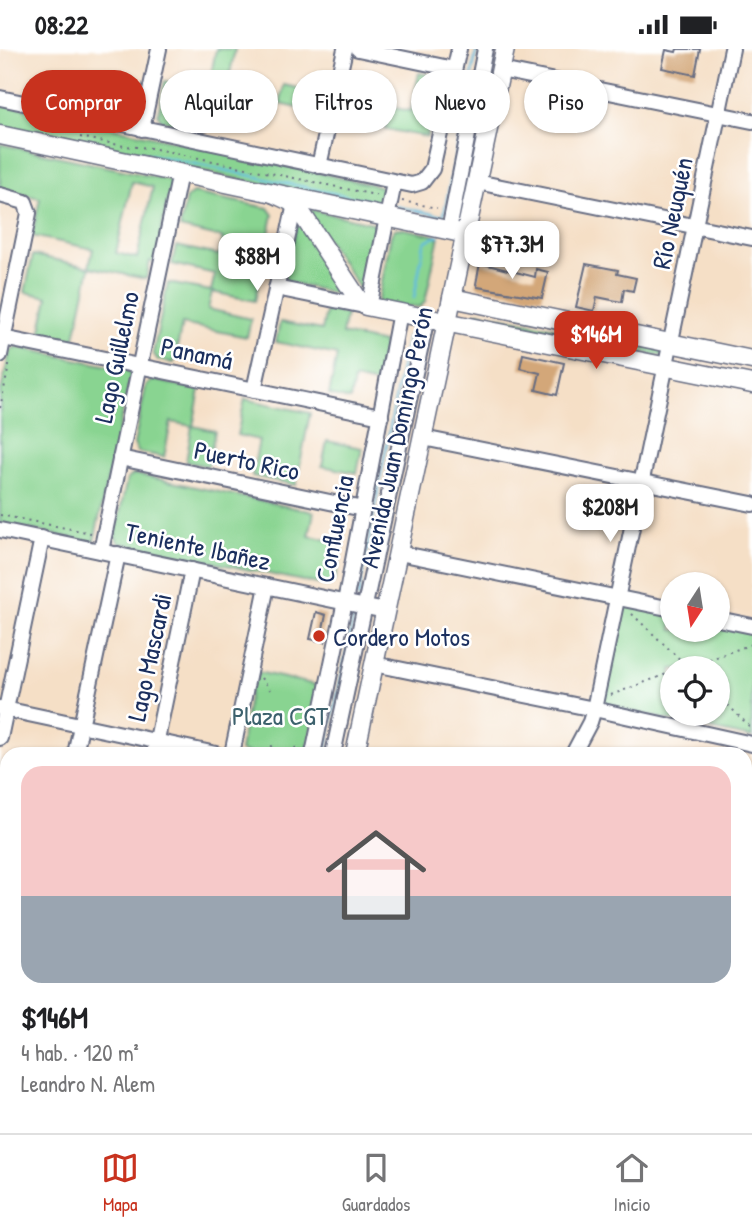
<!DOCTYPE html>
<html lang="es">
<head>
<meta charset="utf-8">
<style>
	:root { --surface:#fff; --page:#f2f2f2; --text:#202124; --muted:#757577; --line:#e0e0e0; --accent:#c8321e }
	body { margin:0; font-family:"Patrick Hand",sans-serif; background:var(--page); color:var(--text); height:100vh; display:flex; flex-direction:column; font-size:26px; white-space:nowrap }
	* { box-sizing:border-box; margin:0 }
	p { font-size:23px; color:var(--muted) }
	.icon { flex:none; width:38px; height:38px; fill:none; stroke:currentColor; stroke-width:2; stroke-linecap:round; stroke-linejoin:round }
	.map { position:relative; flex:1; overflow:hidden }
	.side { position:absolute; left:0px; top:698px; width:752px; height:387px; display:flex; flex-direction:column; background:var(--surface); border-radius:21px 21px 0 0; box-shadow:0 2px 5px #0004 }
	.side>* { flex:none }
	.guide { position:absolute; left:21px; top:21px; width:710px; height:63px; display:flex; gap:14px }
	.needle { width:46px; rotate:192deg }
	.fabs { position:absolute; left:660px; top:523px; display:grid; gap:14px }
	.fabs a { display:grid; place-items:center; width:70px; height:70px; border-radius:50%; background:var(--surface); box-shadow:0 2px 5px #0004; font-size:35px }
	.price { position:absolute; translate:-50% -60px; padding:0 16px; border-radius:14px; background:#fff; color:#222; font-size:23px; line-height:46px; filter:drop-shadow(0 2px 4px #0008) }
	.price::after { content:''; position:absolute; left:50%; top:42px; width:21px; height:16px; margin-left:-10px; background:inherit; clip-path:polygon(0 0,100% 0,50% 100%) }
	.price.current { background:var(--accent); color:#fff }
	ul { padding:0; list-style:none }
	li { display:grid; align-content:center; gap:14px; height:371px; padding:0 21px }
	li span { display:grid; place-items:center; height:217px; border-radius:21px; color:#555 }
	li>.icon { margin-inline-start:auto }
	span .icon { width:126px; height:126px; fill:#fffc; stroke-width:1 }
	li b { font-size:30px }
	.tag { padding:0 24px; border-radius:32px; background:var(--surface); box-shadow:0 2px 5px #0004; font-size:24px; line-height:63px }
	.tag.current { background:var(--accent); color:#fff }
	.status { display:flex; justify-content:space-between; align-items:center; height:49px; padding:0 35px; background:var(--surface); direction:ltr }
	.status svg { height:19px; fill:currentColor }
	.dock { display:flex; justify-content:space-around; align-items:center; height:98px; border-top:2px solid var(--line); background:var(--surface); font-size:19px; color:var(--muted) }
	.dock a { display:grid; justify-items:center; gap:4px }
	.dock .current { color:var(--accent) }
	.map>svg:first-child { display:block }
	.green { fill:#89d491; stroke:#528278; stroke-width:2; fill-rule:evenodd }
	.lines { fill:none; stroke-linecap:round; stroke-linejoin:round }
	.stream { stroke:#61bbdf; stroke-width:2.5 }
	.building { fill:#d3a779 }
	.minor-casing { stroke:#676d82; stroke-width:18 }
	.major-casing { stroke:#676d82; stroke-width:21 }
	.path { stroke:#676d82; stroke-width:2; stroke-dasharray:2 5; stroke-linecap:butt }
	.minor { stroke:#fff; stroke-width:14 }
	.major { stroke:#fff; stroke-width:18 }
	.poi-dot { fill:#c8321e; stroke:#fff; stroke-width:2.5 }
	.labels { text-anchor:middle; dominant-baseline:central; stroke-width:5; stroke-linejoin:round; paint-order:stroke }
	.street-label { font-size:26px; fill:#1b2f5e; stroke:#fff }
	.poi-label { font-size:26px; fill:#1b2f5e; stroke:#fff; text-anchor:start }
	.park-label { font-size:26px; fill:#3c616d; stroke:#fff }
</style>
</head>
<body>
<div class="status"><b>08:22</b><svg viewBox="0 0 49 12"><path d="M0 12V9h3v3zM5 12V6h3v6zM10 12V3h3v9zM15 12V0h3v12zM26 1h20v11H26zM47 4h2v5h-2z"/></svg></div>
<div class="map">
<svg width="752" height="1084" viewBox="0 0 752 1084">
	<rect width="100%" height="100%" fill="#fff"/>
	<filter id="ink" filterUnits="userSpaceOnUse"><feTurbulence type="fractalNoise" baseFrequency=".0143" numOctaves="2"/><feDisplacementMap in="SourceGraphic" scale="14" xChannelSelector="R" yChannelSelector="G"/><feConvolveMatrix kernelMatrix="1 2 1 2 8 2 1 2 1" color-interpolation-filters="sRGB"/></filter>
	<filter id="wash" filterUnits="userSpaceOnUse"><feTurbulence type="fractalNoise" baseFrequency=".00686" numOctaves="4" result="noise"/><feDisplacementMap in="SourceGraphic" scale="28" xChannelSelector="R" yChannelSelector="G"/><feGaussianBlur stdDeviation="1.57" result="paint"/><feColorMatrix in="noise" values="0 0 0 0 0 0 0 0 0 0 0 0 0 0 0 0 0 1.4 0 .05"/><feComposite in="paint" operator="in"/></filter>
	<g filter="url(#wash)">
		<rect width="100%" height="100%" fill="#f5dfc6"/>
		<g class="green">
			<polygon points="216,0 235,0 228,34 210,31"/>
			<polygon points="419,24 435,27 439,35 427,88 385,80 390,58 411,62"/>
			<polygon points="165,32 207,41 199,79 161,71 158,65"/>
			<polygon points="284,36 325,45 321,64 280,55"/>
			<polygon points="0,54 379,137 385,141 384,153 379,159 145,111 121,102 0,78"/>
			<path d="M0,95L169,131L171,134L155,213L150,212L146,230L90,218L74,293L40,286L48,248L25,243L33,206L89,218L93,200L32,187L40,149L0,141ZM132,133L153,138L137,209L116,204Z"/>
			<polygon points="193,144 268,159 273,166 255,252 212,243 208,260 251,270 247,288 182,275 174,314 158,311 153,304 168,234 211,242 215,225 172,215 176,197 219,206 223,189 180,179 186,149"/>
			<polygon points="312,161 372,174 376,177 377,183 364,246 309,164"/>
			<polygon points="300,174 347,247 287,233 285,229 297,175"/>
			<polygon points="400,179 439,187 425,253 420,258 390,256 378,253 391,186 395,180"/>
			<polygon points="326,261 346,265 342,285 384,294 376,335 354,330 350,351 329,346 337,306 276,293 280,273 322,281"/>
			<polygon points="478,263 662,301 662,307 478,272 476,265"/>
			<polygon points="16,298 128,321 131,325 94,492 89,493 0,474 0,346 10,302"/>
			<polygon points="153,331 200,341 193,377 215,382 208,417 186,413 192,377 171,373 164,408 138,403 134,395 146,337"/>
			<polygon points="245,350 310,364 296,436 252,427 259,391 237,386"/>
			<polygon points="327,392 362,399 357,424 322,417"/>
			<polygon points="134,425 314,463 309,487 343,494 335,531 327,537 119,494 115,487 127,430"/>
			<path d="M617,549L672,561V581H718V570L752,578V689L595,655ZM672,620H718V665H672Z"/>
			<polygon points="253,622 321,637 307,705 249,705 240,702"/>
			<polygon points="0,1039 7,1040 7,1078 43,1078 41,1084 0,1084"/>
		</g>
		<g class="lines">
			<g class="stream">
				<polyline points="138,103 385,155"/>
				<polyline points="395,157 443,167"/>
				<polyline points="444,165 477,0"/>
				<polyline points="414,249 424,195 427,191 439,187"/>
				<polyline points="358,550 407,287"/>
				<polyline points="325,705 355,562"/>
				<polyline points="245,1084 247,1078"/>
			</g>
		</g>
		<g id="blocks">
			<g class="building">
				<polygon points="677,0 700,0 695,26 662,19 666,1 676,3"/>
				<polygon points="480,214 535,228 536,220 548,223 542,249 478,238 476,235"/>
				<polygon points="586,215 618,221 617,225 636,229 633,242 624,240 622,253 597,248 594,262 576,258"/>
				<polygon points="523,305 564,314 557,346 536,341 540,324 520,319"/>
				<polygon points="316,563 326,566 322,584 327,585 325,593 310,590"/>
			</g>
		</g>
	</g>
	<g filter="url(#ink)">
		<use href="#blocks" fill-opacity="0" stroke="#676d82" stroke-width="2"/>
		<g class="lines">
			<defs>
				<g id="minor">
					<polyline points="358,0 454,20"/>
					<polyline points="501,21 752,72"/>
					<polyline points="0,49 412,136 422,133 432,120 459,0"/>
					<polyline points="142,80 159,0"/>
					<polyline points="319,117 345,0"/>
					<polyline points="477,133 752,189"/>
					<polyline points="0,146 25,153 29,164 0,306"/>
					<polyline points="449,181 485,0"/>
					<polyline points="276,239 369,258 394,134"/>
					<polyline points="3,289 381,367"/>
					<polyline points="254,341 295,155"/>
					<polyline points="423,389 752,455"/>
					<polyline points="120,409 363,460"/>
					<polyline points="0,481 385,562"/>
					<polyline points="101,502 180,124"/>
					<polyline points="399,504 672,560"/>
					<polyline points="718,570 752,577"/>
					<polyline points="374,615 594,660 752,695"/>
					<polyline points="0,659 216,705"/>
					<polyline points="0,689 42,489"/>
					<polyline points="75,705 118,505"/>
					<polyline points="154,705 192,521"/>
					<polyline points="232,705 267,537"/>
					<polyline points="313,705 348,538 400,263"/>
					<polyline points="333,705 427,268"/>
					<polyline points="573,705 590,673 594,660 732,0"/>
					<polyline points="746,774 752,744"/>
					<polyline points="746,842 752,843"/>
					<polyline points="0,854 7,856"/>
					<polyline points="0,903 7,869"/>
					<polyline points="746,959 752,960"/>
					<polyline points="0,1033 7,1035"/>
					<polyline points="594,1078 623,1084"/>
					<polyline points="46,1084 47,1078"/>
					<polyline points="142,1084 144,1078"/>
					<polyline points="232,1084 234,1078"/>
					<polyline points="253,1084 254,1078"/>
					<polyline points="346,1084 347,1078"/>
					<polyline points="468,1084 469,1078"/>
					<polyline points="680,1084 681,1078"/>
				</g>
				<g id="major">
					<polyline points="0,86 466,185"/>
					<polyline points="273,144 290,152 298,159 358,250 366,257 752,335"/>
					<polyline points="452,249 752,311"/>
					<polyline points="355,705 505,0"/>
					<polyline points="275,1084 277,1078"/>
				</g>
			</defs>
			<use href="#minor" class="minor-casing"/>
			<use href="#major" class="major-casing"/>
			<g class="path">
				<polyline points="80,88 124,97 151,99 380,147"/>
				<polyline points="402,152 437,159"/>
				<polyline points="0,359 10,312"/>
				<polyline points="0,466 91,484"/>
				<polyline points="632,565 690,620"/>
				<polyline points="683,620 752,595"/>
				<polyline points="261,629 270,641"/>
				<polyline points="611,646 672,623"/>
				<polyline points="718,646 752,680"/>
				<polyline points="251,670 265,662"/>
				<polyline points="295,698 298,705"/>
				<polyline points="246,701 265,705"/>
				<polyline points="270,705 273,693"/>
			</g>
			<use href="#minor" class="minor"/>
			<use href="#major" class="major"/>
		</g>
	</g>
	<circle class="poi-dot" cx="319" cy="587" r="7"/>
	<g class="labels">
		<g class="street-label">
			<text transform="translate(672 164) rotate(-78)">Río Neuquén</text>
			<text transform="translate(197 304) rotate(12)">Panamá</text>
			<text transform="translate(116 308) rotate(-78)">Lago Guillelmo</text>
			<text transform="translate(396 388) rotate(-78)">Avenida Juan Domingo Perón</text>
			<text transform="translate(247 411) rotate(12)">Puerto Rico</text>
			<text transform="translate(334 480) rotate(-79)">Confluencia</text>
			<text transform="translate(198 497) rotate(12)">Teniente Ibañez</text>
			<text transform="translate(149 608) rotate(-78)">Lago Mascardi</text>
		</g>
		<g class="poi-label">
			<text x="333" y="587">Cordero Motos</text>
		</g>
		<g class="park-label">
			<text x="280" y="666">Plaza CGT</text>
		</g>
	</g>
</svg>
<div class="fabs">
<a><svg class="needle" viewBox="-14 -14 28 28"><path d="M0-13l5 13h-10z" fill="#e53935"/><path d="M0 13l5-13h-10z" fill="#757577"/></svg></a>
<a><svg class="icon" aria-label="locate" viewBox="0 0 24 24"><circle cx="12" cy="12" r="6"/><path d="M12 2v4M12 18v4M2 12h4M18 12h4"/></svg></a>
</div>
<b class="price" style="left:512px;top:232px">$77.3M</b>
<b class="price" style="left:257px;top:244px">$88M</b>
<b class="price current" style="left:596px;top:322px">$146M</b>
<b class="price" style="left:610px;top:495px">$208M</b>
<div class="guide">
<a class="tag current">Comprar</a>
<a class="tag">Alquilar</a>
<a class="tag">Filtros</a>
<a class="tag">Nuevo</a>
<a class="tag">Piso</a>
</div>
<section class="side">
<ul>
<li><span style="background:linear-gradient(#f6c9c9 60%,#9aa5b1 0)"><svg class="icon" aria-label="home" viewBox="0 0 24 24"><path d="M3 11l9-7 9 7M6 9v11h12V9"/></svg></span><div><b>$146M</b><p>4 hab. · 120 m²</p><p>Leandro N. Alem</p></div></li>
</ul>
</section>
</div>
<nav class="dock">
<a class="current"><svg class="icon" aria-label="map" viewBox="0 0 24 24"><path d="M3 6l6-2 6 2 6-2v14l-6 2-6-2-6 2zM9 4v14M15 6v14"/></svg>Mapa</a>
<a><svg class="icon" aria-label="saved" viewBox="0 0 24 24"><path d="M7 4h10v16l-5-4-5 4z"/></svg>Guardados</a>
<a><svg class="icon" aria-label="home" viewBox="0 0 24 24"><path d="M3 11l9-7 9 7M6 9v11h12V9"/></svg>Inicio</a>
</nav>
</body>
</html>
